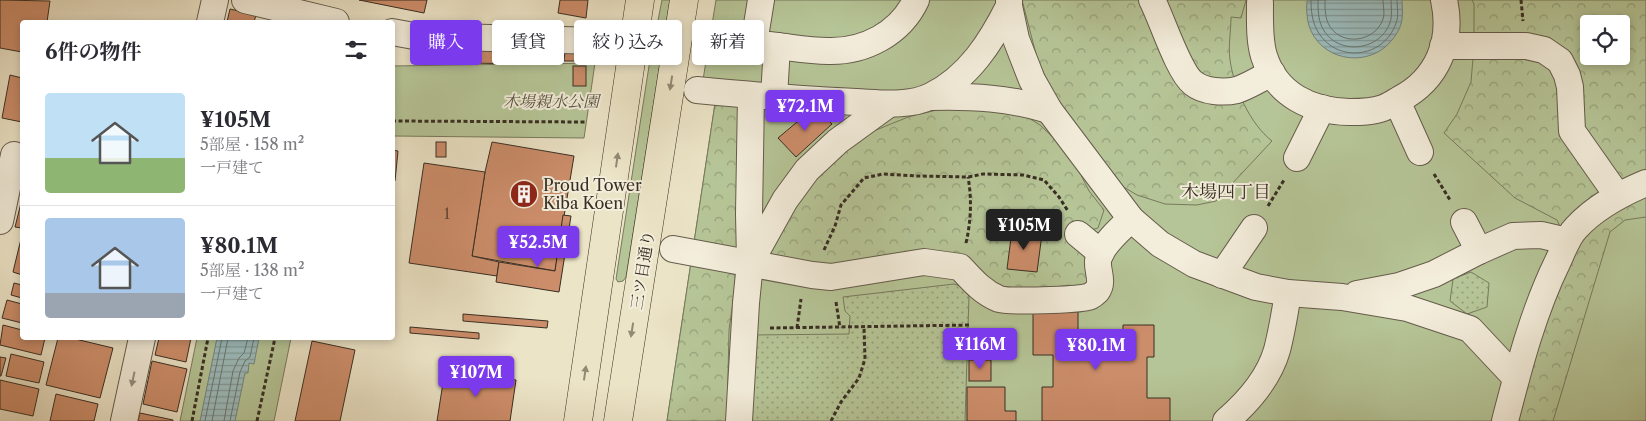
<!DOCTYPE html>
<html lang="ja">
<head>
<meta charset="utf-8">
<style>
	:root { --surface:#fff; --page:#f7f7f7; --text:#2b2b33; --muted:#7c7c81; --line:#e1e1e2; --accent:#7c3aed }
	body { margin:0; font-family:"Libre Caslon Text","Noto Serif JP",serif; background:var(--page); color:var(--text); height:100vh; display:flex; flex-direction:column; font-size:19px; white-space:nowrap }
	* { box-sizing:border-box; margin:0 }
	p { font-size:16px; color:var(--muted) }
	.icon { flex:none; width:28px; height:28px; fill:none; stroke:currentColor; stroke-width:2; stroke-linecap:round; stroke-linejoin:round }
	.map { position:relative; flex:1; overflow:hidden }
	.details { position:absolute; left:20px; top:20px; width:375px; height:320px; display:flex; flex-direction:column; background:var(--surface); border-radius:5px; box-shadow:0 2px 8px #0003 }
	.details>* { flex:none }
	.banner { position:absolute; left:410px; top:20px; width:475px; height:45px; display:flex; gap:10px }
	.buttons { position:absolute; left:1580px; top:15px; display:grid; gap:10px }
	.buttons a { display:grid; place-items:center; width:50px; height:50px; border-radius:5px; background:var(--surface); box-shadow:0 2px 8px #0003; font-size:25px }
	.price { position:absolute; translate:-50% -42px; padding:0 11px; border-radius:5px; background:var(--accent); color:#fff; font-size:16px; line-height:32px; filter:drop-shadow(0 1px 2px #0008) }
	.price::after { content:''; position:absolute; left:50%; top:30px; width:15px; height:11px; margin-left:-8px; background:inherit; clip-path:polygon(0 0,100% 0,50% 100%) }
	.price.current { background:#222; color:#fff }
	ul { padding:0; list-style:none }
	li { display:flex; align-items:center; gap:15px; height:125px; padding:0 25px }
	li+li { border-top:1px solid var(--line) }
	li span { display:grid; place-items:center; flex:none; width:140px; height:100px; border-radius:5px; color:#555 }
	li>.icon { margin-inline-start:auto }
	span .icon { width:60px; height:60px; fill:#fffc; stroke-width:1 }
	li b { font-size:21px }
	h2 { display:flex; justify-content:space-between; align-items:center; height:60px; padding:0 25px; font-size:21px }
	.tag { padding:0 18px; border-radius:5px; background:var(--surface); box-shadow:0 2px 8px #0003; font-size:18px; line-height:45px }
	.tag.current { background:var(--accent); color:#fff }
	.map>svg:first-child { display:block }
	.green { fill:#b6c597; stroke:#777a5d; fill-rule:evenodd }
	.forest { fill:url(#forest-crowns); stroke:#777a5d; fill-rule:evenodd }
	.garden { fill:url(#garden-dots); stroke:#777a5d }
	.water { fill:url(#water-rules); stroke:#74837f }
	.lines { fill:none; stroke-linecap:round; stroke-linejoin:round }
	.shore { stroke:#6a7570; stroke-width:1 }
	.building { fill:#cc8d6a; stroke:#382e23 }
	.minor-casing { stroke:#655c4c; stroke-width:28 }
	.major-casing { stroke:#382e23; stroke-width:29 }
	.path { stroke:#382e23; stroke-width:3; stroke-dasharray:4 2.5; stroke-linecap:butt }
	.minor { stroke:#f3eddb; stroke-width:26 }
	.major { stroke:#ece4c7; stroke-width:28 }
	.oneway { fill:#928975 }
	.oneway2 { fill:#968e7f }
	.labels { text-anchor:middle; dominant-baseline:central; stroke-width:4; stroke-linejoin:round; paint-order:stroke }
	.number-label { font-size:14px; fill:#5d4635 }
	.park-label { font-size:16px; font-style:italic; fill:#585440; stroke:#f3eddb }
	.poi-label { font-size:16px; fill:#382e23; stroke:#f3eddb; text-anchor:start }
	.street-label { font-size:16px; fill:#382e23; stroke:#f3eddb }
	.neighbourhood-label { font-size:18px; fill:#382e23; stroke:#f3eddb }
</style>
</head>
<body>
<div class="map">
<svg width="1646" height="421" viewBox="0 0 1646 421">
	<defs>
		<pattern id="forest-crowns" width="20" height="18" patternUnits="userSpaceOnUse" patternTransform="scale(1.25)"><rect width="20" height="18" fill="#b6c597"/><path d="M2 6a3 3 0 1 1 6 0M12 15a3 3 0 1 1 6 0" fill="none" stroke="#95a07b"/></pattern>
		<pattern id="garden-dots" width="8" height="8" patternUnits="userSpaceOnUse" patternTransform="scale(1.25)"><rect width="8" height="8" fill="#b6c597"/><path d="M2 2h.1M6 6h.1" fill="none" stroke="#95a07b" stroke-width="1.8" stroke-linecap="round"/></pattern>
		<pattern id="water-rules" width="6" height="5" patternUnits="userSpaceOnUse" patternTransform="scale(1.25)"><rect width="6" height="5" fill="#9cbcbd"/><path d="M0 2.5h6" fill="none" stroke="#809999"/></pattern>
	</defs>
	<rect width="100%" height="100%" fill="#ece4c7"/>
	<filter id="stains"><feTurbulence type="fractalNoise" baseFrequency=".004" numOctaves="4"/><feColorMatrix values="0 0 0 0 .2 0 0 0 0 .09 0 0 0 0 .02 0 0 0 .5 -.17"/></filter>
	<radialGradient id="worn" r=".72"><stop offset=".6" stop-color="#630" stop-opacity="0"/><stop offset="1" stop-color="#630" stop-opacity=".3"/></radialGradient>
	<g class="green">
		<polygon points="662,0 670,0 626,277 623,281 618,282 616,279 649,66"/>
		<path d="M716,0H1646V421H667L716,97L701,92ZM1589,24H1621V56H1589Z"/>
		<polygon points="595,63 584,138 393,136 392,66"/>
		<polygon points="197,338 291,338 274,421 180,421"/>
	</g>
	<g class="forest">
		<path d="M1022,0H1246L1241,18L1231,17C1231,31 1228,46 1230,60C1234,88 1250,124 1272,141L1216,201L1197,205L1165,204L1137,195L1122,186L1089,149L1051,89L1037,58Z"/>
		<path d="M1472,0H1646V217L1625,220L1610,232L1553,421H1509L1569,246L1557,220L1515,198L1444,133L1457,114L1471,82L1474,46V4ZM1589,24H1621V56H1589Z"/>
		<polygon points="716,97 745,99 737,273 729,330 727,421 667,421"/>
		<polygon points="949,107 976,107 1027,117 1040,125 1062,146 1078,169 1089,191 1104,210 1098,228 1074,235 1094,275 1093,285 1007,292 977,272 818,272 771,257 771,250 794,205 835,155 869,133 908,117"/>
	</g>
	<g class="garden">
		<polygon points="1471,272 1489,283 1487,307 1467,314 1450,301 1453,279"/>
		<polygon points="954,284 960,286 969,296 965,421 751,421 753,335 849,334 850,316 845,311 843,297"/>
	</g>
	<g class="water">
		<path d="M1329,0H1402C1402,6 1403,13 1402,19C1401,27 1397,34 1392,40C1371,67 1326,63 1311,31C1307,22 1306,11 1307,1Z"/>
		<polygon points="217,338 259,338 254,364 249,363 248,373 245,373 235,421 200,421"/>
	</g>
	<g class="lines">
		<g class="shore">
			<path d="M1311,0C1311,10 1312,21 1317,30C1335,64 1384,59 1396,23C1399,16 1397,8 1397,0"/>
			<path d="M1318,0C1318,9 1318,19 1322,27C1336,57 1383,52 1391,19C1392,13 1391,6 1391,0"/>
			<path d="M1325,0C1325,8 1325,16 1328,23C1339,47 1375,43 1383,19C1385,14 1383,6 1383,0"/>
			<polyline points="205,421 222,338"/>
			<polyline points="212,421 228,338"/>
			<polyline points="224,421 233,371 239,358 244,353 248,338"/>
			<polyline points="230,421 240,372 245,361 250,357 254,338"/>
		</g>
	</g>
	<g class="building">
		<polygon points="0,0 50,1 47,22 22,22 22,52 0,48"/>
		<polygon points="359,0 427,0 424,13"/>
		<polygon points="560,0 588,0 586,18 558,13"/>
		<polygon points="230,9 256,15 254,22 227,22"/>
		<polygon points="469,50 521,51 521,64 469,63"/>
		<polygon points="529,51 562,51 562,63 529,62"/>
		<polygon points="565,51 590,51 589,61 564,61"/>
		<rect x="573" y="66" width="13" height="20"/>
		<polygon points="10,75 22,78 22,122 2,118"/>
		<polygon points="815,107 832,124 796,157 778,138"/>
		<rect x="436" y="142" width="10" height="15"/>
		<polygon points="492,142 574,156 555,271 472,256 485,172"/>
		<polygon points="392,150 398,151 395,181 392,181"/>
		<polygon points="424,163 485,172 472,256 499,262 497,276 409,263"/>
		<polygon points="22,199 22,228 15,227"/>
		<polygon points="563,215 571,216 559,292 496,282 499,262 555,271"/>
		<polygon points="1012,230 1042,234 1037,272 1007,269"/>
		<polygon points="21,239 22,240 22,275 13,272"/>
		<polygon points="14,283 22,285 22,298 11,295"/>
		<polygon points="7,300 22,304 22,323 2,318"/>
		<polygon points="1033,310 1078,310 1078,333 1123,333 1123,325 1154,325 1154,357 1147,357 1147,398 1170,398 1170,421 1042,421 1042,387 1053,387 1053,355 1033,355"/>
		<polygon points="463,314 548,321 547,328 463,321"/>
		<polygon points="3,325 22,330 22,338 45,338 41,355 0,345"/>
		<polygon points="410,327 479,333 479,339 410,333"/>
		<polygon points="58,338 71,338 113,348 100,398 46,385"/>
		<polygon points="159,338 191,338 186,362 155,355"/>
		<polygon points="312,341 355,350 340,421 295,421"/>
		<polygon points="11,354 44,362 39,383 6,376"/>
		<polygon points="0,357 6,358 1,376 0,376"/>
		<rect x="969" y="360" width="22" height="21"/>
		<polygon points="152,361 187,369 177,412 143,404"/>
		<polygon points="445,370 516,380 510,421 437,421"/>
		<polygon points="0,380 39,389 33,416 0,409"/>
		<polygon points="967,387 1005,387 1005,411 1016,411 1016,421 967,421"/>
		<polygon points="56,394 98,404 94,421 50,421"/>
		<polygon points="140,413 173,420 173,421 138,421"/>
	</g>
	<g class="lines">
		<defs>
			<g id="minor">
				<polyline points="245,0 336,22"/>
				<polyline points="761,0 754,43 777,46 774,97"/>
				<path d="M1152,0C1162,19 1178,71 1193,83C1204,92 1224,93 1237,90C1249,86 1261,78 1272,73"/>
				<path d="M1260,3C1260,19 1259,40 1264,56C1276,95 1311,111 1349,112C1360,112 1373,112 1383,108C1389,106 1395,102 1400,99C1438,79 1453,41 1444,0"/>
				<polyline points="1009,6 1016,39 1032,80 1049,110 1131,219 1160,244 1194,264 1256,287 1288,293 1342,297 1407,308 1470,329 1516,378"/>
				<polyline points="210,22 215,0"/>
				<polyline points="392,32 414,36 634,42"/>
				<path d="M777,46C794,48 811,51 828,51C864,52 900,34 916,0"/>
				<polyline points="1443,46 1526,46 1544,50 1560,61 1567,75 1570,87 1572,131 1617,195"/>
				<path d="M697,90C750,95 803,100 856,102C880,103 909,107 931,96C969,77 991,42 1009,6V1"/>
				<path d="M931,97C972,96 1010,98 1049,110"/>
				<polyline points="1397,101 1420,152"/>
				<polyline points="1297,158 1322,108"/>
				<polyline points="0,221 14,155"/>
				<polyline points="1464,222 1479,251"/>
				<polyline points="1078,234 1101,253"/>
				<path d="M673,249L812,275L831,277L924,262L960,267C972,280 982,292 999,299C1008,302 1077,300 1087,297C1090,297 1095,293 1097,291C1104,282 1097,271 1098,261C1100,247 1121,228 1131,219"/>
				<polyline points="750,260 749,214 751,96"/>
				<polyline points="1222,275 1254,228"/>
				<polyline points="1357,294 1399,286 1434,274 1479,251 1513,236 1541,235 1567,241"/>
				<polyline points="124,421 142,338"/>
				<polyline points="739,421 746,303 750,263 785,200 807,170 838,141 889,104"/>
				<path d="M1226,421C1248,402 1269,378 1277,350C1282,331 1285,312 1288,293"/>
				<path d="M1505,421C1519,367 1533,312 1558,261C1563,251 1567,237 1576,228C1595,207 1620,194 1646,183"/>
			</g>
			<g id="major">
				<polyline points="578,421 640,0"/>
				<polyline points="618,421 684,0"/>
			</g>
		</defs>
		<use href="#minor" class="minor-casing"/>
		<use href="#major" class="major-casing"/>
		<g class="path">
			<polyline points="1521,0 1523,21"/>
			<polyline points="392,121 586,122"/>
			<polyline points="1434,174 1450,200"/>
			<polyline points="1268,206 1284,180"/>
			<path d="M966,243C971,221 972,199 968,177"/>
			<polyline points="824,250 835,226 841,205 864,178 883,174 918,176 968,177 983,174 1023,175 1044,180 1059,197 1068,211"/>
			<polyline points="836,302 840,328"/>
			<polyline points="770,328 971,325"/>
			<polyline points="797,328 801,299"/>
			<polyline points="192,421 208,338"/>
			<polyline points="257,421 275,338"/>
			<polyline points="831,421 841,402 859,378 865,359 864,327"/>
		</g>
		<use href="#minor" class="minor"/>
		<use href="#major" class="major"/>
	</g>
	<defs><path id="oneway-solid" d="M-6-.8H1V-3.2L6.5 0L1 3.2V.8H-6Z" transform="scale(1.25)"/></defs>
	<g class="oneway">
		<use href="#oneway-solid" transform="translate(671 83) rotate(99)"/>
		<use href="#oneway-solid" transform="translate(617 160) rotate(-82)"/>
		<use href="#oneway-solid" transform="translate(632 330) rotate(99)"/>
		<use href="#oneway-solid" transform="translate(585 373) rotate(-82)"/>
	</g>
	<use class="oneway2" href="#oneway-solid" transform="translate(133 379) rotate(102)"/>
	<defs>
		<symbol id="building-disc" viewBox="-11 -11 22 22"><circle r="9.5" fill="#8f2418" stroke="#f3eddb"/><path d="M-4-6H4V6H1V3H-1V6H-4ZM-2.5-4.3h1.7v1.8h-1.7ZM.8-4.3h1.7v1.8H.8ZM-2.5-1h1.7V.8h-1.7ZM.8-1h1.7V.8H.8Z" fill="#fff"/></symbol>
	</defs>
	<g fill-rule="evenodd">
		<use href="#building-disc" x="508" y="178" width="32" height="32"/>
	</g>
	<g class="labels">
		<g class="number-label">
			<text x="447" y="214">1</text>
		</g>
		<g class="park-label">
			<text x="551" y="101">木場親水公園</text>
		</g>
		<g class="poi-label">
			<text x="543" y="185">Proud Tower<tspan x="543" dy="18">Kiba Koen</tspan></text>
		</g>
		<g class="street-label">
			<text transform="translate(642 270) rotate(-81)">三ツ目通り</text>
		</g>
		<g class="neighbourhood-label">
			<text x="1226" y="192">木場四丁目</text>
		</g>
	</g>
	<rect width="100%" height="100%" filter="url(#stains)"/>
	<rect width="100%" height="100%" fill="url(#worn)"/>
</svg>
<div class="buttons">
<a><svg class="icon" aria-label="locate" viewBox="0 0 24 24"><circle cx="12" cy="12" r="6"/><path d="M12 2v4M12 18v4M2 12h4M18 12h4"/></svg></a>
</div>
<b class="price" style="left:805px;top:132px">¥72.1M</b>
<b class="price current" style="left:1024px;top:251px">¥105M</b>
<b class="price" style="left:538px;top:268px">¥52.5M</b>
<b class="price" style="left:980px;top:370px">¥116M</b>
<b class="price" style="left:1096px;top:371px">¥80.1M</b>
<b class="price" style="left:476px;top:398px">¥107M</b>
<div class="banner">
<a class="tag current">購入</a>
<a class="tag">賃貸</a>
<a class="tag">絞り込み</a>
<a class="tag">新着</a>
</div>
<section class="details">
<h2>6件の物件<svg class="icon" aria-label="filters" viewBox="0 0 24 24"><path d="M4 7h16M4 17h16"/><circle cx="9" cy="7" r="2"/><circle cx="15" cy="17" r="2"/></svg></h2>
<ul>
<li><span style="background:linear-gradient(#bfe0f5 65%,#8fb573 0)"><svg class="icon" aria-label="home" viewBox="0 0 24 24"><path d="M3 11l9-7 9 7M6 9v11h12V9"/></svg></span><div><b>¥105M</b><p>5部屋 · 158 m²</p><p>一戸建て</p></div></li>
<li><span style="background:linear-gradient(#a9c7e8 75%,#9aa5b1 0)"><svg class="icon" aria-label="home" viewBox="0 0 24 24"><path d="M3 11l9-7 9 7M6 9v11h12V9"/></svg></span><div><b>¥80.1M</b><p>5部屋 · 138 m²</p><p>一戸建て</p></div></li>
</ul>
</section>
</div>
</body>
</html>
